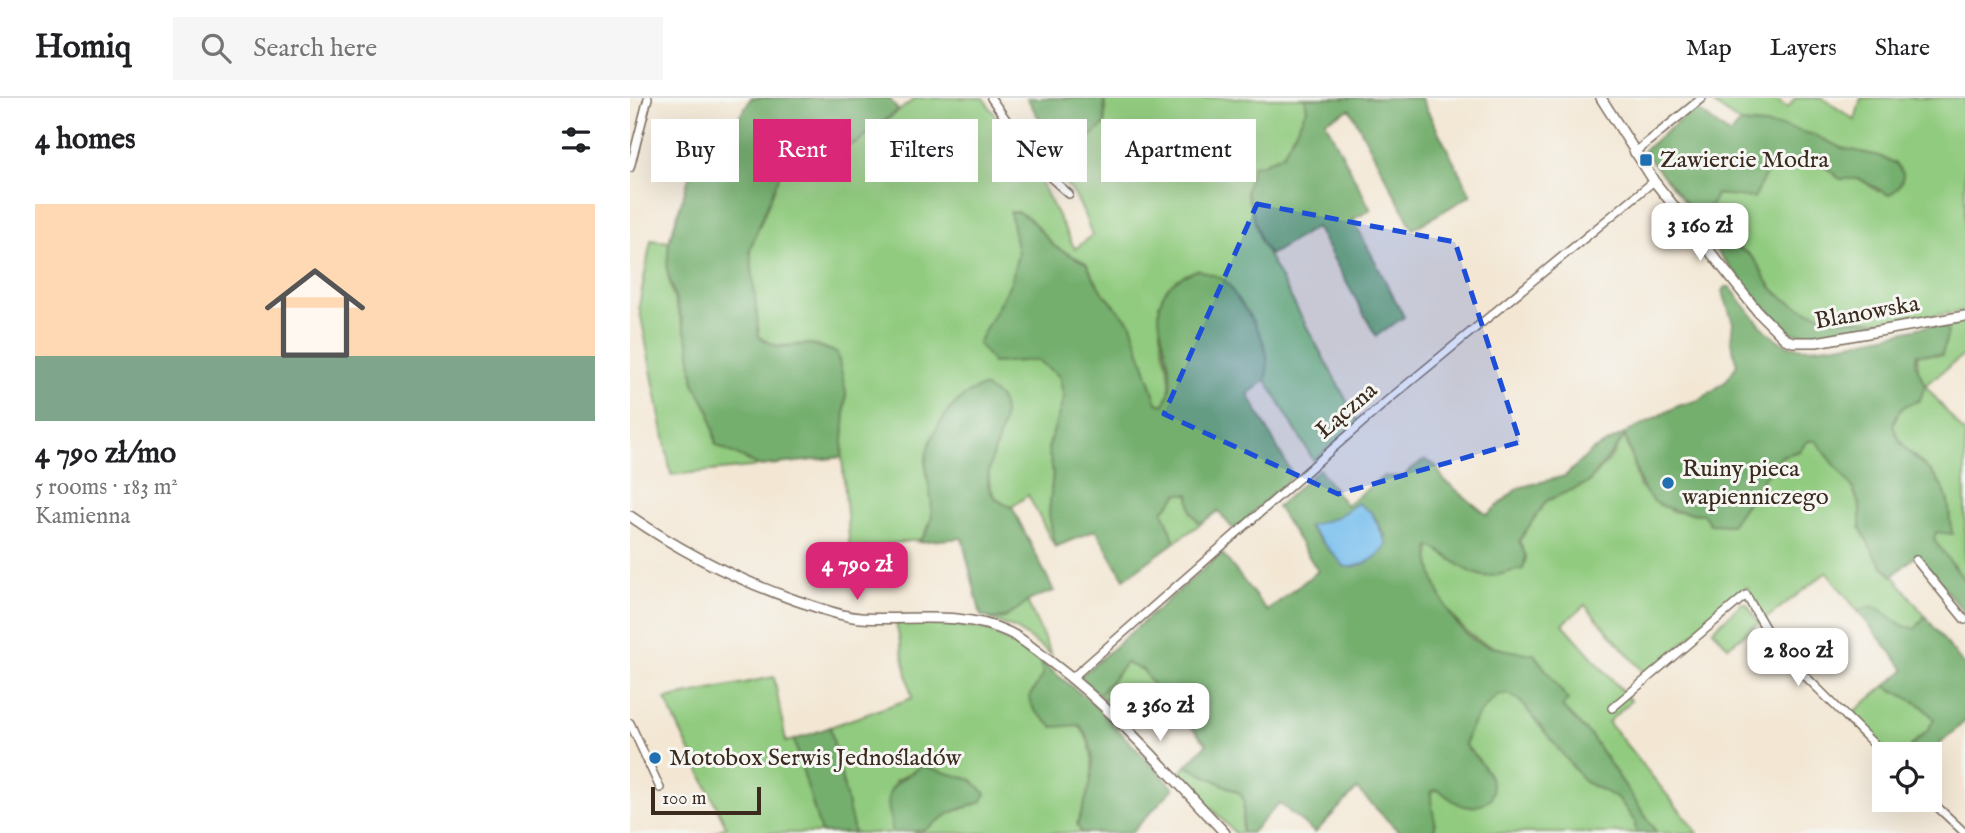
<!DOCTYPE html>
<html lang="en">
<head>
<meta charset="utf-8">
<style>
	:root { --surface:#fff; --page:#f6f6f6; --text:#202124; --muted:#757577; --line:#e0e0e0; --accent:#db2777 }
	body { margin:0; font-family:"IM FELL English",serif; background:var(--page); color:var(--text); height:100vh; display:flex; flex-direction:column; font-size:26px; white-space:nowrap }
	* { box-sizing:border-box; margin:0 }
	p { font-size:23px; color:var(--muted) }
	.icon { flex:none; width:38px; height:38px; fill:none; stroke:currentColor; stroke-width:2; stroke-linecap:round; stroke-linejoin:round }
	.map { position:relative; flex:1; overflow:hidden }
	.details { display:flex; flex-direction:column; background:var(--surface); width:630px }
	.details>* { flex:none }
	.banner { position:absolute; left:21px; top:21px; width:665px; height:63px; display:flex; gap:14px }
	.controls { position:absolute; left:1242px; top:644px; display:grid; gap:14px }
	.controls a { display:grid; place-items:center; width:70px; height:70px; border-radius:0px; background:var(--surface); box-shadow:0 7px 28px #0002; font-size:35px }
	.scale { position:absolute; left:21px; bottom:18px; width:110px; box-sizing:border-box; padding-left:7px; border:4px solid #3b2a1e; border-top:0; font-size:19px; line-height:24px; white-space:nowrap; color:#3b2a1e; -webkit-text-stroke:5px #f6f6f2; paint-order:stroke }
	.price { position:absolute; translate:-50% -60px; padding:0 16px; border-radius:14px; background:#fff; color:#222; font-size:23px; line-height:46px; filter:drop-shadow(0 2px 4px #0008) }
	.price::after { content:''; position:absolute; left:50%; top:42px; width:21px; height:16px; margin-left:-10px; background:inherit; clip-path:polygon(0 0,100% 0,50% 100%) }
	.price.on { background:var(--accent); color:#fff }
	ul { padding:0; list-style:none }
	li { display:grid; align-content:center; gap:14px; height:371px; padding:0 35px }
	li span { display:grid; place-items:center; height:217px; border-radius:0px; color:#555 }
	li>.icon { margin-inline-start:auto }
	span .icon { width:126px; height:126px; fill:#fffc; stroke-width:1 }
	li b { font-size:30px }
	h2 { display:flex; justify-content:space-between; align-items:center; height:84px; padding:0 35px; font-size:30px }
	.chip { padding:0 24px; border-radius:0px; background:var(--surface); box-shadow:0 7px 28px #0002; font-size:24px; line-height:63px }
	.chip.on { background:var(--accent); color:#fff }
	header { display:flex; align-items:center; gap:42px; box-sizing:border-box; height:98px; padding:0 35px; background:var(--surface); border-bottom:2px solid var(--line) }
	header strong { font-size:33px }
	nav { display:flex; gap:38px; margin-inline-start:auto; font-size:24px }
	.search { width:490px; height:63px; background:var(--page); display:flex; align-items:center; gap:18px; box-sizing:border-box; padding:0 24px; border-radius:0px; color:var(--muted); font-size:26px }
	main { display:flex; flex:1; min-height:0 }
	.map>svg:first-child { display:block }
	.green { fill:#91cb7f; stroke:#667a4e; stroke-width:2 }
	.forest { fill:#74af6e; stroke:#586c46; stroke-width:2; fill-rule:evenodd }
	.water { fill:#76beee; stroke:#587486; stroke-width:2 }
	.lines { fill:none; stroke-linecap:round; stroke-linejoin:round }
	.minor-casing { stroke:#7b6c5e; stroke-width:10 }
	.tertiary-casing { stroke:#7b6c5e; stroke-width:12 }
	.minor { stroke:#fff; stroke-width:7 }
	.tertiary { stroke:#fff; stroke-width:9 }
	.marked { fill:#1d4ed8; fill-opacity:0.2; stroke:#1d4ed8; stroke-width:5; stroke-dasharray:14 9; stroke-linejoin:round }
	.poi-dot { fill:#1f6fb2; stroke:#f6f6f2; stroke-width:2.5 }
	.labels { text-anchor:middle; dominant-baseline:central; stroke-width:6; stroke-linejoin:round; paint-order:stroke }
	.poi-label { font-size:24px; fill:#3b2a1e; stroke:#f6f6f2; text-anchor:start }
	.street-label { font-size:24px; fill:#3b2a1e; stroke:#f6f6f2 }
</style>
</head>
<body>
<header>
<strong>Homiq</strong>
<div class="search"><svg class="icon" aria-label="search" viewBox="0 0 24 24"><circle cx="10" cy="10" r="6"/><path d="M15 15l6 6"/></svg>Search here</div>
<nav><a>Map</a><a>Layers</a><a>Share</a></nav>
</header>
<main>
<section class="details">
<h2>4 homes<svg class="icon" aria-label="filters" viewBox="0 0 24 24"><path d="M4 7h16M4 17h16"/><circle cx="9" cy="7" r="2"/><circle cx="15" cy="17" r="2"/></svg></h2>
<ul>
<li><span style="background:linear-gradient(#ffd9b3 70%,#7fa58c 0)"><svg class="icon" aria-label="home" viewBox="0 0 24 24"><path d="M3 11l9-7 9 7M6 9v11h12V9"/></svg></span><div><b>4 790 zł/mo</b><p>5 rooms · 183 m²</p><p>Kamienna</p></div></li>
</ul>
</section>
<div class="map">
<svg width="1335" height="735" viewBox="0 0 1335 735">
	<rect width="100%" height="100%" fill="#f6f6f2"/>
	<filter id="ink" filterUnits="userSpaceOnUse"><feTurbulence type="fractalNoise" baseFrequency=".0143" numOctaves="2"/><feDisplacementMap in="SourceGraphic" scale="14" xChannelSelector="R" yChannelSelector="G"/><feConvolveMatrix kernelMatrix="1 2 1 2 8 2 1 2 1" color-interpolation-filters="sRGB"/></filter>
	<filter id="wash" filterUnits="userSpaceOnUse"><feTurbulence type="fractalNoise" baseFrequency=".00686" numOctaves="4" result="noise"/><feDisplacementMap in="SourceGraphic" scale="28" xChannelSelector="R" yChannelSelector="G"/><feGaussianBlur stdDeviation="1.57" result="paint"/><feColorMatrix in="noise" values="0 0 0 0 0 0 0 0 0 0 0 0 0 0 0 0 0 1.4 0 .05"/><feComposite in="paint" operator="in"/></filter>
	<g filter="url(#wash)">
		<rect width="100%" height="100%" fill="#f3e7d4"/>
		<g class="green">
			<path d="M286,0H353L405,73L445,151L462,137C456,122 451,104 441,92C425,74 412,65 397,44L416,32L423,38L447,34L476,14L474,0H675L677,11L653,56L633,66L616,93L631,144L728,324L684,363L636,282C641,256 624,220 607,200L529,205C530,218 531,231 532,244C535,265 548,288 533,308L527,305L501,226L470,191L456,165L425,149L399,120L381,114L388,156L381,184L349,245L363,265L407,262L429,278L434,299L418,351L423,374L419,416L425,449L398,397L382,409C345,399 361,353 372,327L319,311L308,329L295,364L304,415L292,441L220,452L212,359L216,294L207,255C198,251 188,246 179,246C159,246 146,253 129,239L120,151L150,76L164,60L226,45Z"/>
			<polygon points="1076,0 1143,0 1158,10 1165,0 1192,0 1225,22 1231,0 1335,0 1335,213 1261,224 1207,220 1176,213 1165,209 1144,193 1118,155 1086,141 1073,126 1086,96 1124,99 1139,69 1175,60 1191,65 1210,81 1230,81 1249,94 1272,82 1273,75 1265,65 1249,58 1212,50 1155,29 1110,25"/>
			<polygon points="21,142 39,144 37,172 42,195 59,246 64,285 80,314 86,347 130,368 41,377 9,208"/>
			<path d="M1335,222V256L1295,287L1335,336V483L1304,442L1305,434L1322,435C1318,420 1322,407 1314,392C1299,362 1274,361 1263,327C1268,310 1274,308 1290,302L1287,256L1312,257L1318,234L1303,227Z"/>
			<path d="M995,338L1010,389L1043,414L1073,416L1101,427L1143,367L1152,358L1169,353L1178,343H1186L1223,390L1230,410V429L1252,468L1260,473L1295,518L1285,532C1257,528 1260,503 1227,512L1197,474L1134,522L1117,489L1016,577L955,507L933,526L1001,603L978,624L1068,735H1027L961,638L862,548C827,539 793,483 800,447L837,472L855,479L893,471L896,458L889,443L916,403L958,385L979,362Z"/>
			<polygon points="548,396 559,396 561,414 570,426 545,444 533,413"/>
			<polygon points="397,503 421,556 386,531 362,522 375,520"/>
			<polygon points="1112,505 1117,506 1129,525 1098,549 1083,532"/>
			<path d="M285,523L355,531L411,564L413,577L399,599L404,612L423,629L449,627C473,659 460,693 447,726L452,735H285L322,714L351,704L313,676L292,668L265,683L259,715L263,735H224L200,629L282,600L266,525Z"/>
			<polygon points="496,565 513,572 525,590 495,620 469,597"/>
			<polygon points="144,579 156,644 164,642 191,735 84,735 96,728 35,601"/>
			<polygon points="1255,588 1291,607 1304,621 1298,632 1273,656 1258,656 1219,618"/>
			<path d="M867,596H879L891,604L955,684L988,700L1005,724L1006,735H800L805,730L799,701L801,693L809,692L817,698L849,662L835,647C839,626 852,611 867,596Z"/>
			<polygon points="556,668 610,695 614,702 612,735 605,735 549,677"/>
		</g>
		<g class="forest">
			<polygon points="121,0 259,0 268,12 226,45 164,60 150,76 120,151 129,239 148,249 182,246 207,255 216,294 212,359 130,368 86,347 80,314 64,285 59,246 37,172 39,144 74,31 99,36"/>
			<polygon points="397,0 474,0 475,26 460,39 447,34 423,38 416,32"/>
			<polygon points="675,0 791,0 841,97 783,131 720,11 695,23 741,112 723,121 774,219 746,238 686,129 640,157 631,144 616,93 623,67 633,66 653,56 677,11"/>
			<path d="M1065,10L1100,37L1110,25L1155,29L1184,37L1212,50L1249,58L1265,65L1273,75C1272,87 1268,91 1259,97L1230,81H1210L1191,65L1175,60L1139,69L1124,100L1086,96L1073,126L1013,53Z"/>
			<path d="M380,114H388L399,120L425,149L456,165L470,191L501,226L527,305L533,307C564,267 486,198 568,172C576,175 587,177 594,182C600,186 603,195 607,200C626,226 643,250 636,282L618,296L663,378L604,432L588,413L570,426L561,414L559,396H548L533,413L545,444L494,481L466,432L425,449L419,416L423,374L418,351L434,299L429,278L407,262L363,265L348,245L381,184L388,156Z"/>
			<path d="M1086,141C1100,147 1119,152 1127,165C1133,175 1136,184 1144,192C1176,222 1219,222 1261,224L1188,237L1161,235L1122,196L1081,146Z"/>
			<path d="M1095,189H1100C1115,208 1134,237 1157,247C1183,258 1273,233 1303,227L1313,228L1318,234L1312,257L1287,256L1285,265L1295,287L1290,302C1274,307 1268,310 1263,327C1273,360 1296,361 1312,389C1322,405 1317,420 1323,436L1306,434L1304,442L1335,483V516L1287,457L1262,478L1245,458L1230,429V410L1223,390L1186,343H1178L1169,353L1152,358L1143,367L1101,427L1080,426L1073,416C1006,412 1015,391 995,338L958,385L916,403L889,443L896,458L893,471C881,472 865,480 854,478C834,476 818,455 800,448C795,475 823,535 850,545C866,552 886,553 904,556L938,602L932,609L961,638L1027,735H1006L1005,724L988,700L955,684L891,604L879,596L867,597C852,611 839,626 835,647C848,663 868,678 861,700C840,717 827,707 809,692L802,693C798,704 806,717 805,730L800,735H770L727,691L685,735L649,705L621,735H612L614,703L610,695L556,668L577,646L525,590L513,572L496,565L469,597L450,579L592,455L637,513L688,473L647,409L689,371L716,407L754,378L774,379L780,371L795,362L805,367L814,382L857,417L888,390L935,378L963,352L1048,308L1069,302L1095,284L1107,267L1101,242L1103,225L1093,194ZM742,415L756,439L715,469L678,429L705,420Z"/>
			<path d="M354,289C362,294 371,298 373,308C382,338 329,394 382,409L424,493C415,496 404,499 397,504C380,516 373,526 351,518L332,440L288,444C313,424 297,393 296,367C294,340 327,292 354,289Z"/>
			<path d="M1242,508C1259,514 1267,529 1285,531L1295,518L1335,569V623L1299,656H1273L1298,632L1304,621L1291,607L1255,588L1275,572L1227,512Z"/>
			<path d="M411,564L461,604L544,690L501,735H452L447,727C459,693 474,659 450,627L423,629L404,612L399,599L413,577Z"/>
			<polygon points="200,629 222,725 224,735 191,735 164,642"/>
			<path d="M292,668L342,682L356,696L351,704L322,714L295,732L263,735C254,690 255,691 292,668Z"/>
		</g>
		<path class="water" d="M728,405L742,415L757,446C750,460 731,470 715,469L678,428L705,420Z"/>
	</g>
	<g filter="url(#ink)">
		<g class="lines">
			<defs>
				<g id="minor">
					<polyline points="361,0 411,71 439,96"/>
					<polyline points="1004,55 1072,0"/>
					<polyline points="0,70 18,0"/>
					<polyline points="1286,462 1335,522"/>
					<polyline points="442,580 758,302 1024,83"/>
					<polyline points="982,610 1116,497 1141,540 1161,564 1255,657"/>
					<polyline points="0,625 30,690"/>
					<polyline points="1300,702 1335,735"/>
				</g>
				<g id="tertiary">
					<polyline points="971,0 1024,83 1128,214 1155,241 1163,244 1186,244 1335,218"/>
					<path d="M0,418C52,454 105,481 165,502C186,509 209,518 231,520C281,523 330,512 378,534C394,541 407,554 421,564C486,613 539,676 595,735"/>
				</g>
			</defs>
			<use href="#minor" class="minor-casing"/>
			<use href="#tertiary" class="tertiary-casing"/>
			<use href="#minor" class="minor"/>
			<use href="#tertiary" class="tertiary"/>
		</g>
	</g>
	<path class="marked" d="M627,106L825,144L890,344L708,396L534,316Z"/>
	<g class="poi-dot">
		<rect x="1009" y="55" width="14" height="14" rx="3.5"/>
		<circle cx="1038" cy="385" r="7"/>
		<circle cx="25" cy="660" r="7"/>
	</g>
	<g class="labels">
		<g class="poi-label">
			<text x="1030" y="62">Zawiercie Modra</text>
			<text x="1052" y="371">Ruiny pieca<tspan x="1052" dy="28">wapienniczego</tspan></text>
			<text x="39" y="660">Motobox Serwis Jednośladów</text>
		</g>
		<g class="street-label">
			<text transform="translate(1237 215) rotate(-10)">Blanowska</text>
			<text transform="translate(717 313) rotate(-41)">Łączna</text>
		</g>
	</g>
</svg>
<div class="controls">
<a><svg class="icon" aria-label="locate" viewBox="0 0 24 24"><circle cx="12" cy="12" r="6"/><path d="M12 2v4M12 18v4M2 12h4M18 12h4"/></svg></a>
</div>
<div class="scale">100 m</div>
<b class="price" style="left:1070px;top:165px">3 160 zł</b>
<b class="price on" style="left:227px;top:504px">4 790 zł</b>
<b class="price" style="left:1168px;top:590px">2 800 zł</b>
<b class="price" style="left:530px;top:645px">2 360 zł</b>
<div class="banner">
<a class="chip">Buy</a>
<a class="chip on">Rent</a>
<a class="chip">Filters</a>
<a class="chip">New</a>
<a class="chip">Apartment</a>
</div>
</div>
</main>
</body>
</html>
